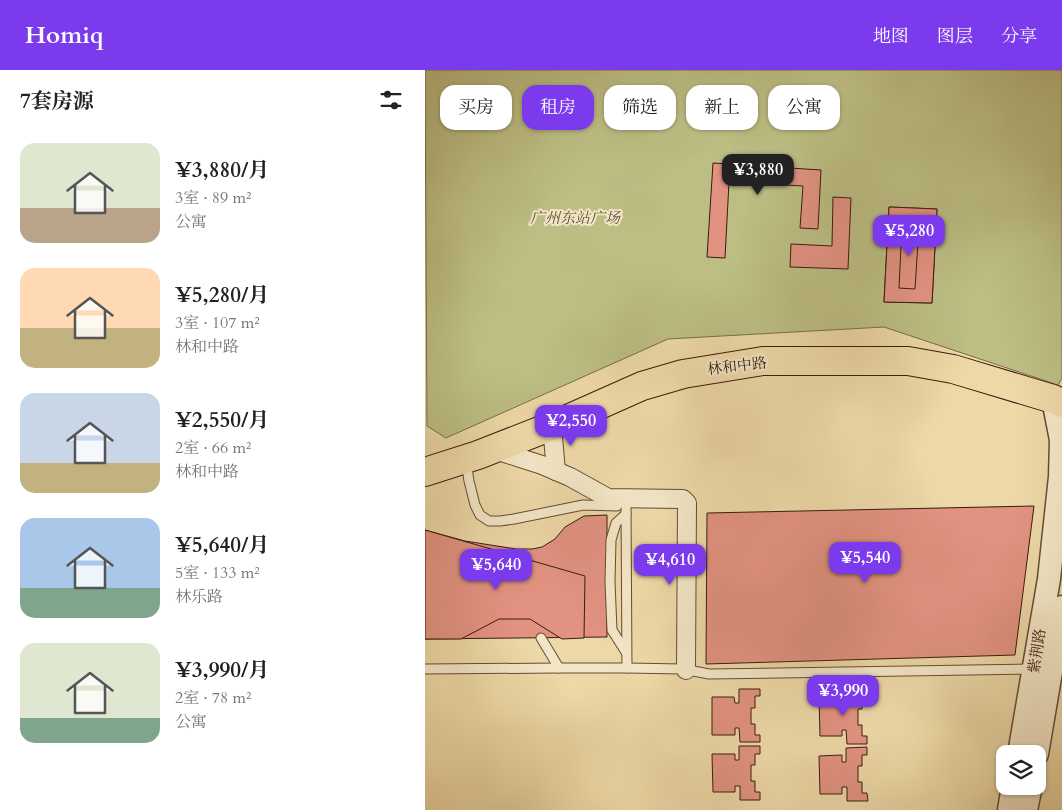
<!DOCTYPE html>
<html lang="zh">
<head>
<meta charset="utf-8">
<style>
	:root { --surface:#fff; --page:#f6f6f6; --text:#222; --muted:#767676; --accent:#7c3aed }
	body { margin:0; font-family:Cardo,"Noto Serif SC",serif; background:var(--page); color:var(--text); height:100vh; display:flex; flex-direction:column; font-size:19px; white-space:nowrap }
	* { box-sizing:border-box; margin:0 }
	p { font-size:16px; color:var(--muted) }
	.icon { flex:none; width:28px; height:28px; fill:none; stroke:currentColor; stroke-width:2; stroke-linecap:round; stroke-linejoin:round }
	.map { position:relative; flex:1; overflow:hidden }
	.sheet { display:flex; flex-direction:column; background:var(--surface); width:425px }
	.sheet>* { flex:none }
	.banner { position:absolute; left:15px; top:15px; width:475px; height:45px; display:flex; gap:10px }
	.buttons { position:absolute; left:571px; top:675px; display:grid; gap:10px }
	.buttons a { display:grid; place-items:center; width:50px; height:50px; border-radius:10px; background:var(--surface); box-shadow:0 1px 4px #0004; font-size:25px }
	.price { position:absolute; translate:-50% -42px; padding:0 11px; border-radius:10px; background:var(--accent); color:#fff; font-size:16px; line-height:32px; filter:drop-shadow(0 1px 2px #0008) }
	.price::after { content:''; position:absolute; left:50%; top:30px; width:15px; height:11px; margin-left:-8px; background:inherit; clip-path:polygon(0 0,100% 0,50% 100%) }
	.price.selected { background:#222; color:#fff }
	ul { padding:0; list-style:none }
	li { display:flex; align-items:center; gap:15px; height:125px; padding:0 20px }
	li span { display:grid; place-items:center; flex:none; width:140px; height:100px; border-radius:15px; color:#555 }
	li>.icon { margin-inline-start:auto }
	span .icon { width:60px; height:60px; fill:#fffc; stroke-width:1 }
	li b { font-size:21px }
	h2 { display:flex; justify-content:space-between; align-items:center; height:60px; padding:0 20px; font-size:21px }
	.chip { padding:0 18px; border-radius:15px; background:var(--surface); box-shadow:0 1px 4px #0004; font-size:18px; line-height:45px }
	.chip.selected { background:var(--accent); color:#fff }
	header { display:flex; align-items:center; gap:30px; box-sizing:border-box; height:70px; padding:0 25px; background:var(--accent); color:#fff }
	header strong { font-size:24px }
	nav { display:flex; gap:28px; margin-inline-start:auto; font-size:18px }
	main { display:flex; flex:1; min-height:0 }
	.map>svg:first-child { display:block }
	.green { fill:#bcbe84; stroke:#7a6d4a }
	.building { fill:#e29281; stroke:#381c0f; fill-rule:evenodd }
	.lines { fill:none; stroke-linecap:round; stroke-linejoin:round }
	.service-casing { stroke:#654b35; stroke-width:11 }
	.minor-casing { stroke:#654b35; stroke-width:20 }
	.tertiary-casing { stroke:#654b35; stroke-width:25 }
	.primary-casing { stroke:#381c0f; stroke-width:30 }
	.service { stroke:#f3e6c6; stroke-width:9 }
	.minor { stroke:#f3e6c6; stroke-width:18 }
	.tertiary { stroke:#f3e6c6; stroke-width:22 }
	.primary { stroke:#edd8a7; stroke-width:28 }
	.labels { text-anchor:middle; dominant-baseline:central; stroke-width:4; stroke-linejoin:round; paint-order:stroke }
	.park-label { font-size:15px; font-style:italic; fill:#604d32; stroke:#f3e6c6 }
	.street-label { font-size:15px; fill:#381c0f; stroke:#f3e6c6 }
</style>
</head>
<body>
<header>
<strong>Homiq</strong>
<nav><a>地图</a><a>图层</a><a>分享</a></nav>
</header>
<main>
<section class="sheet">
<h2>7套房源<svg class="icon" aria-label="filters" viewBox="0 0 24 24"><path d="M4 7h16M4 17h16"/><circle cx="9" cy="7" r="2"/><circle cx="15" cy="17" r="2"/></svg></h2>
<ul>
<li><span style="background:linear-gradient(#dfe7d0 65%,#b9a48a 0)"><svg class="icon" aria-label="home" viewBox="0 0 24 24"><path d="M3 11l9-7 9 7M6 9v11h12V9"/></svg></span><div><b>¥3,880/月</b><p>3室 · 89 m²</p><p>公寓</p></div></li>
<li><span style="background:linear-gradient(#ffd9b3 60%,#c2b280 0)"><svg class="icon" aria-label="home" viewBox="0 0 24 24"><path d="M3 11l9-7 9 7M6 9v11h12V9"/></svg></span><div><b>¥5,280/月</b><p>3室 · 107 m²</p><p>林和中路</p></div></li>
<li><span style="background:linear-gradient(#c9d6e8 70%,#c2b280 0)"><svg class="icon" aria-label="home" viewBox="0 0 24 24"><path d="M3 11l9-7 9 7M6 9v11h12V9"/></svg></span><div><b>¥2,550/月</b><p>2室 · 66 m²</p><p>林和中路</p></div></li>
<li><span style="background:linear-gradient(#a9c7e8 70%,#7fa58c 0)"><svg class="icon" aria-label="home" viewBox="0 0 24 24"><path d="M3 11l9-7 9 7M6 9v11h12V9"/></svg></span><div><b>¥5,640/月</b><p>5室 · 133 m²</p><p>林乐路</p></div></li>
<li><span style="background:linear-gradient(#dfe7d0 75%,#7fa58c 0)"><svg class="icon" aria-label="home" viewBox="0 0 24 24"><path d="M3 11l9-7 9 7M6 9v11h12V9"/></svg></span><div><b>¥3,990/月</b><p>2室 · 78 m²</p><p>公寓</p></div></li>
</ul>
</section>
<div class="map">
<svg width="637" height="740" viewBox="0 0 637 740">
	<rect width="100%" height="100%" fill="#edd8a7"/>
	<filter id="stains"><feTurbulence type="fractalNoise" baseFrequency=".004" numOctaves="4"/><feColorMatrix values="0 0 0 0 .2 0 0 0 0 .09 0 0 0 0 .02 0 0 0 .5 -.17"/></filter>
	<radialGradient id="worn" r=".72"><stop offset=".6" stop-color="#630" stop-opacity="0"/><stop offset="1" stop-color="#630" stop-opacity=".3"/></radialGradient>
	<polygon class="green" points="0,0 637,0 637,308 633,315 459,257 243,269 21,368 2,356"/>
	<g class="building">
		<polygon points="288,93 396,100 393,159 375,158 378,116 304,112 300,188 282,187"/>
		<polygon points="408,127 426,128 423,199 365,197 366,174 407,176"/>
		<path d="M464,137L512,139L507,233L459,232ZM477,155L494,156L490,219L474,218Z"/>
		<polygon points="464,137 512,139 507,233 459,232"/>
		<polygon points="477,155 494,156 490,219 474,218"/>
		<polygon points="609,436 590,585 281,594 282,443"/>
		<polygon points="182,445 182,567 0,569 0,460 40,471 91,479 107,479 117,477 130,469 140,457 159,446"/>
		<polygon points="0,460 160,506 159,568 137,569 105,549 74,549 36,569 0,569"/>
		<polygon points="314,619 335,619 335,626 330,626 330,638 326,638 326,654 330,654 330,665 335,665 335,672 315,672 314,658 310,658 310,665 287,665 287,627 309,627 310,633 314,633"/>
		<polygon points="421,620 442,620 442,628 437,628 437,639 433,639 433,655 437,655 437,666 442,666 442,674 422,674 421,660 417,660 417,666 395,666 394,628 417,628 417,634 421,634"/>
		<polygon points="314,676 335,676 335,684 330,684 330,695 326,695 326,711 330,711 330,722 335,722 335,730 315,730 315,716 310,716 310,722 288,722 287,684 310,684 310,690 314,690"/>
		<polygon points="442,677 442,685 437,685 437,696 433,696 433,712 437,712 437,723 442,723 443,731 422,731 422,717 417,717 417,724 395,724 394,686 417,685 417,692 421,692 421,678"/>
	</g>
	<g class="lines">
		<defs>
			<g id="service">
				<polyline points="41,391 44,411 50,435 55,445 64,451 75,451 89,449 158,435 192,436"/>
				<polyline points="201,444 191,453 186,470 185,512 187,560 201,582"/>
				<polyline points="116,568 134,598 202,598 201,437"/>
				<polyline points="202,598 258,599 284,604 609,599"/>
				<polyline points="0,599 134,598"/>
			</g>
			<g id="minor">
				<polyline points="127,356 131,401"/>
				<polyline points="67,379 117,395 145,407 183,428 258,429 262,433 261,600"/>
			</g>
			<g id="tertiary">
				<polyline points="594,684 624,509 635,407 636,370 628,329"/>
				<polyline points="612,684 637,537"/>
				<polyline points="584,740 588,716"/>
				<polyline points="601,740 606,716"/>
			</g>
			<polyline id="primary" points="0,402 53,385 127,356 217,316 258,304 338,291 483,291 528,299 628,329 637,333"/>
		</defs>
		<use href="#service" class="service-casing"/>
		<use href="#minor" class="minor-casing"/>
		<use href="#tertiary" class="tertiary-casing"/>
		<use href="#primary" class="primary-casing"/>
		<use href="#service" class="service"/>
		<use href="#minor" class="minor"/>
		<use href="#tertiary" class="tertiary"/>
		<use href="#primary" class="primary"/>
	</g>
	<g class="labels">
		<g class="park-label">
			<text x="150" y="148">广州东站广场</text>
		</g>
		<g class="street-label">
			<text transform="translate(312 296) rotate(-7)">林和中路</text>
			<text transform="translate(612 581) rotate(-81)">紫荆路</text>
		</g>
	</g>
	<rect width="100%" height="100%" filter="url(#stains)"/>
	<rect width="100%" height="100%" fill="url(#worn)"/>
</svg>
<div class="buttons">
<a><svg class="icon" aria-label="layers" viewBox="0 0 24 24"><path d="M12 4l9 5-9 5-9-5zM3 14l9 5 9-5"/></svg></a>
</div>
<b class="price selected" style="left:333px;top:126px">¥3,880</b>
<b class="price" style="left:484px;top:187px">¥5,280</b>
<b class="price" style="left:146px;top:377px">¥2,550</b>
<b class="price" style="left:440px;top:514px">¥5,540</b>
<b class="price" style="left:245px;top:516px">¥4,610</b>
<b class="price" style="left:71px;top:521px">¥5,640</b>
<b class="price" style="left:418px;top:647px">¥3,990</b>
<div class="banner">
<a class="chip">买房</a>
<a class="chip selected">租房</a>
<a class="chip">筛选</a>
<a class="chip">新上</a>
<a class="chip">公寓</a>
</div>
</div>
</main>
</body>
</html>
